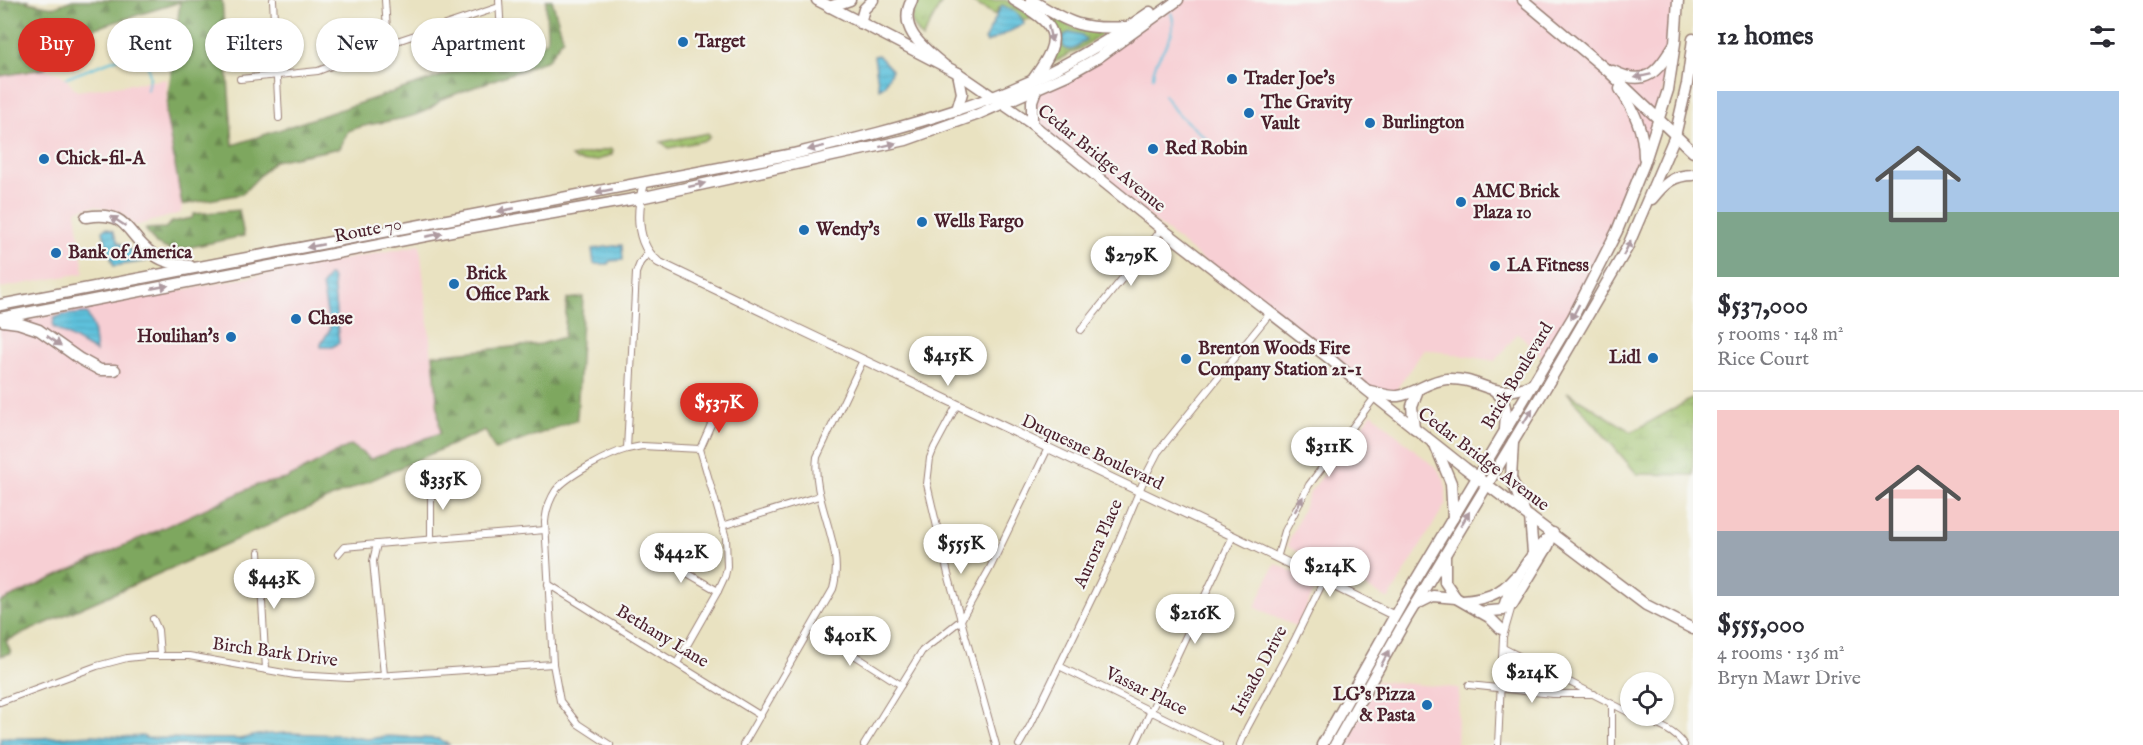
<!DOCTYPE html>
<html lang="en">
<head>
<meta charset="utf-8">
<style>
	:root { --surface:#fff; --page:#f7f7f7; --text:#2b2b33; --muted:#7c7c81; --line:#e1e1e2; --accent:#d93025 }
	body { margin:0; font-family:"IM FELL English",serif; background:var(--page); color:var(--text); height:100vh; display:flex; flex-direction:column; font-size:22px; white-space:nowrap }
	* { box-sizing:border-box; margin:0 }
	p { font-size:20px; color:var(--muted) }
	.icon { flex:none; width:33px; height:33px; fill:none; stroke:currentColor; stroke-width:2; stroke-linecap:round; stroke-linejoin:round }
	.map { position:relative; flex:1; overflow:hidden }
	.side { display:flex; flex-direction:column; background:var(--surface); width:450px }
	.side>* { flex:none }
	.guide { position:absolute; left:18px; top:18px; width:570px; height:54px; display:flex; gap:12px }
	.buttons { position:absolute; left:1620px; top:672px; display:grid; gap:12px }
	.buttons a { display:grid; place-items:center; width:54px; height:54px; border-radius:50%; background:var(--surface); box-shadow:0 2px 4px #0004; font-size:30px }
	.price { position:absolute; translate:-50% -51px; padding:0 14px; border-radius:21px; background:#fff; color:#222; font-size:20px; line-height:39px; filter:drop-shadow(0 2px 3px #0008) }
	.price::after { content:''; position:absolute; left:50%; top:36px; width:18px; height:14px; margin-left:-9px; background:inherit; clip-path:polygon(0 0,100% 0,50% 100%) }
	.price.current { background:var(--accent); color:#fff }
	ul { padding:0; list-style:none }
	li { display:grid; align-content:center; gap:12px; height:318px; padding:0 24px }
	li+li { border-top:2px solid var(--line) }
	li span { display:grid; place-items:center; height:186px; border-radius:0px; color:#555 }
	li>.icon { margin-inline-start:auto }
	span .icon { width:108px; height:108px; fill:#fffc; stroke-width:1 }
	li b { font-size:26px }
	h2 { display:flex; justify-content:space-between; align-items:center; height:72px; padding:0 24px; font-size:26px }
	.pill { padding:0 21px; border-radius:27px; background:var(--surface); box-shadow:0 2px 4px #0004; font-size:21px; line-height:54px }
	.pill.current { background:var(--accent); color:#fff }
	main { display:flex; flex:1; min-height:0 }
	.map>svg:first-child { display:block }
	.built { fill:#f7cfd4 }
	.grass { fill:url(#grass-tufts); stroke:#74704b; stroke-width:1.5 }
	.forest { fill:url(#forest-firs); stroke:#646345; stroke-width:1.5 }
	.wetland { fill:url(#wetland-marsh); stroke:#74704b; stroke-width:1.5 }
	.garden { fill:url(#garden-dots); stroke:#74704b; stroke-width:1.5 }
	.water { fill:url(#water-rules); stroke:#547084; stroke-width:1.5 }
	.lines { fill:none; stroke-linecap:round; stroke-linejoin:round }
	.stream { stroke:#5dc1dc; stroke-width:2 }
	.minor-casing { stroke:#9a8076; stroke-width:8 }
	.tertiary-casing { stroke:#9a8076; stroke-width:10 }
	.primary-casing { stroke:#9a8076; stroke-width:13 }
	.trunk-casing { stroke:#9a8076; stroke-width:13 }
	.minor { stroke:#fff; stroke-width:6 }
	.tertiary { stroke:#fff; stroke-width:8 }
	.primary { stroke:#fff; stroke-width:10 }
	.trunk { stroke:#fff; stroke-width:10 }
	.oneway { fill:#ae9aa0 }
	.poi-dot { fill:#1f6fb2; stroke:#f6f6f2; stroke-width:2 }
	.labels { text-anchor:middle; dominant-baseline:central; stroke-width:4.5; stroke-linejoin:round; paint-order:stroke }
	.poi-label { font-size:18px; font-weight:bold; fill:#4a1f2b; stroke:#f6f6f2; text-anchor:start }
	.street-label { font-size:18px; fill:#4a1f2b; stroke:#f6f6f2 }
</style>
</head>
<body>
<main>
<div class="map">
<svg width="1693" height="745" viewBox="0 0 1693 745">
	<defs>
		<pattern id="grass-tufts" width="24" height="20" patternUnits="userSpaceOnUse" patternTransform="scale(1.5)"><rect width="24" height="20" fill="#9ec16b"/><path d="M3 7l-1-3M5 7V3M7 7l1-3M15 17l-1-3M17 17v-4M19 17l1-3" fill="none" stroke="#8aa55d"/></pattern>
		<pattern id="forest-firs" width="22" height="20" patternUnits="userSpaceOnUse" patternTransform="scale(1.5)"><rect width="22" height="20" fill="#7ea75f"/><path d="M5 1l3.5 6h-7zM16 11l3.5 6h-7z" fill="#69874f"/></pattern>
		<pattern id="wetland-marsh" width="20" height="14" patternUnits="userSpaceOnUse" patternTransform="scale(1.5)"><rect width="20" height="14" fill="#9ec16b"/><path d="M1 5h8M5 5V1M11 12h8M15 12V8" fill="none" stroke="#8aa55d"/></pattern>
		<pattern id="garden-dots" width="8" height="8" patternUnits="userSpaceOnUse" patternTransform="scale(1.5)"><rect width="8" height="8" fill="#9ec16b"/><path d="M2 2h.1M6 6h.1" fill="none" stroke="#8aa55d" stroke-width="1.8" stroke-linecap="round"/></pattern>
		<pattern id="water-rules" width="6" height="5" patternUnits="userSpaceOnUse" patternTransform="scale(1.5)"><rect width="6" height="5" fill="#5dc1dc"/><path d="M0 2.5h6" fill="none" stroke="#52a5bd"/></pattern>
	</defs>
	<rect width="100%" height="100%" fill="#f6f6f2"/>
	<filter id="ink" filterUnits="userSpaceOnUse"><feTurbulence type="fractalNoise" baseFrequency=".0167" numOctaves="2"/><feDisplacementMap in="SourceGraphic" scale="12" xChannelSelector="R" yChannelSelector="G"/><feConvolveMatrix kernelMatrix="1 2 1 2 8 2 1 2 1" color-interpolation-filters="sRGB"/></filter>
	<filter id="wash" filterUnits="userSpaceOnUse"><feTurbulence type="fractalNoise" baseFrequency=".008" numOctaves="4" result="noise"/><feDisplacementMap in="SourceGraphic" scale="24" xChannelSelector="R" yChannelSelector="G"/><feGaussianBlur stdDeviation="1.35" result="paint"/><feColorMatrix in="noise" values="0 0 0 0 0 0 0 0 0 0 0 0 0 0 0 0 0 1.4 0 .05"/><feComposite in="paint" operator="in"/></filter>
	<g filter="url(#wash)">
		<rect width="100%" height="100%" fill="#e9e2c1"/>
		<g class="built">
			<polygon points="1178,0 1678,0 1675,43 1644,164 1547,361 1518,333 1495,361 1424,349 1394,393 1363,387 1032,124 1036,90"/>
			<polygon points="44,69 61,74 77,91 167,79 166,114 182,205 181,213 135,226 119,212 95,206 76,210 84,273 0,288 0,76"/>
			<polygon points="420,245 440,433 371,459 351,445 286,479 256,485 0,602 0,324"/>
			<polygon points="1372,413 1439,471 1444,479 1446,489 1446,503 1389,599 1287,546 1310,492"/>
			<polygon points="1275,563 1314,582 1315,589 1297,627 1255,607"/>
			<polygon points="1376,681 1459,688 1457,745 1346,745"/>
		</g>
		<g class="grass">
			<polygon points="917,0 943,0 922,39 911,21"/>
			<polygon points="968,0 1006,0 1035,18 1024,20 999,8 996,15"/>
			<polygon points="1020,0 1025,0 1071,27 1103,33 1081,48 1050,64 1055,52 1058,52 1058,37 1055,22 1051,23"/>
		</g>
		<g class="forest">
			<path d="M0,0H29L27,2L53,7L73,0H222L233,145L547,41L546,0H552L563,38L548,60L442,99C418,124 379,118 348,131L340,148L274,161L242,194L182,205L166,114L180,2L66,37L44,69L0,76Z"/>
			<polygon points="239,210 244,236 172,251 156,244 145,229 165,228 172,222 192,218 194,214"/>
			<polygon points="583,297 577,420 495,450 485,430 6,641 11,653 0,656 0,602 257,485 286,479 351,445 371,459 440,433 433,355 541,344 564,337 567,299"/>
		</g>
		<polygon class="wetland" points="1567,392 1632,432 1693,398 1693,475 1637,474"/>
		<g class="garden">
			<polygon points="708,133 710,136 707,140 669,148 661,142"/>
			<path d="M611,149L613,150L612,154C602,160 580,166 571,157Z"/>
		</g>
		<g class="water">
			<path d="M1002,5C1011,9 1022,14 1024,24L987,43L985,39Z"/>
			<path d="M1071,32L1082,35L1086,40C1078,44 1074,54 1064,48L1062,39L1066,34Z"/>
			<polygon points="878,55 892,70 884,86 879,89 874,56"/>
			<polygon points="106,228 113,231 118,242 147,261 114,266 107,247 103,230"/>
			<polygon points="622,245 623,260 610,261 608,264 594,264 592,249"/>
			<polygon points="328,276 331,276 333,279 339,343 332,347 321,347 321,344 330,329 322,286"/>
			<polygon points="87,313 93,327 96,352 53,327 54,318 62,315"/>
			<polygon points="287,733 341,735 367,739 388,736 439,739 450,745 0,745 1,738 38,738 92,735 125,737 142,736 147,738 240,739 257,735"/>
		</g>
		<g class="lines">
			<g class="stream">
				<polyline points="143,37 150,77 147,90"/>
				<path d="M1153,77C1153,54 1181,37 1171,13"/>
				<path d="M66,78L126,55C138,46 144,39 142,23"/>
				<polyline points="1164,95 1175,111 1213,145"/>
			</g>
		</g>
	</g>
	<g filter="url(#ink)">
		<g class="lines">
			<defs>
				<g id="minor">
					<polyline points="273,0 279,118"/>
					<polyline points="385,0 388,44"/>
					<polyline points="499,0 502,51"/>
					<polyline points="240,79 318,71 388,44 499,7"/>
					<polyline points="1081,330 1162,229"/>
					<polyline points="957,405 934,448 930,458 927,484 948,574 996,745"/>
					<polyline points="627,449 642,446 700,449"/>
					<polyline points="700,449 717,411"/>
					<polyline points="722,526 819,496"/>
					<polyline points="431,539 431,495 433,482"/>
					<polyline points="259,552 266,669"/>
					<polyline points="338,554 344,547 377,544"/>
					<polyline points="656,555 718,591"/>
					<polyline points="1277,558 1285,531 1309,485 1375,397"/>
					<polyline points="548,584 761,716"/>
					<polyline points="153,619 158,630 160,655"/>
					<polyline points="812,628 901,685"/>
					<polyline points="1503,648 1630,713"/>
					<polyline points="677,663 718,591 725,576 727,567 726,538 700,449"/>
					<polyline points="1059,666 1219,745"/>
					<polyline points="384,675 373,561 377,544 545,530"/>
					<polyline points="1469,685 1553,694 1594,694"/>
					<polyline points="0,702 97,666 127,658 146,656 189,656 295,675 348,678 553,664"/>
					<polyline points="1612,704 1612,745"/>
					<path d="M1636,716C1653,723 1674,729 1684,745"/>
					<path d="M610,745L578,724L560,701L553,664L545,522C546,511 550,499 556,490C568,475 609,454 627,449L636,273L640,263L648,253"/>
					<path d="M743,745L833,589C846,546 811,503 817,457L863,360"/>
					<polyline points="864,745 922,651 961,620 989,570 1048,448"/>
					<polyline points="1019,745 1030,726 1111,559 1146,475 1158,452 1271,312"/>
					<polyline points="1135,745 1233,536"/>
					<polyline points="1240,745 1247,728 1294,641 1324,580"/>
					<polyline points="1498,745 1503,637 1512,606"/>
				</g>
				<path id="tertiary" d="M644,183C637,210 635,243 658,262L1233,536L1395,616"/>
				<g id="primary">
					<polyline points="817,0 958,73 1032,124 1162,229 1329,358 1363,387 1465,468 1646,605 1693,629"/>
					<polyline points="1523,0 1608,71 1693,152"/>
					<path d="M1613,71C1646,88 1657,72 1674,45"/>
					<path d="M1620,89C1634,110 1644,131 1644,157"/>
					<path d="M1652,199C1664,184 1673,175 1693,175"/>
					<path d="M1370,391C1379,393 1389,397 1398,396C1415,394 1429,380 1447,379C1484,377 1490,403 1533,384"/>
					<path d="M1495,391C1508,402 1506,413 1505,429"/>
					<polyline points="1414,428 1412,406 1418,390"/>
					<polyline points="1513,442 1511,478 1525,513"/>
					<polyline points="1436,447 1451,483 1453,518"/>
					<polyline points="1530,517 1533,553"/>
					<polyline points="1445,557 1445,582 1456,598"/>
					<path d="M1463,601C1484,599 1500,595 1515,577"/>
					<polyline points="1415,605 1433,596 1456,598 1489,617 1501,629"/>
					<path d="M1503,610C1509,587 1529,556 1546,540"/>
					<polyline points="1479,612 1503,610 1512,605 1548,546 1553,533"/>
					<polyline points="1322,745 1402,603 1573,317 1617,231 1644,164 1668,90 1675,43 1678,0"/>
					<polyline points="1335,745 1405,621 1546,387 1627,248 1675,136 1687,84 1693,39"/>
				</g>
				<g id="trunk">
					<path d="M912,0C896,29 925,49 945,66"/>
					<path d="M1014,0C1056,25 1066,35 1034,78"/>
					<path d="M1031,0C1070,23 1080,30 1126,27"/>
					<polyline points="829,7 850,0"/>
					<polyline points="860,23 864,9 873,0"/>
					<polyline points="957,110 962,93 958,73"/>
					<polyline points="1032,124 1032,101 1036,90"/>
					<path d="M86,217C131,210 124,234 154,255C165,263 177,264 190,266"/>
					<path d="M0,305L793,154C847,141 902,128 956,110C1025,88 1090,54 1150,12"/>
					<polyline points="0,318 462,229 640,198 906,140 976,115 1067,75 1099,57 1178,0"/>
					<polyline points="3,321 18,323 39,330 80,359 100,370 115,370"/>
				</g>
			</defs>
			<use href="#minor" class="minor-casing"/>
			<use href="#tertiary" class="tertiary-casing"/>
			<use href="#primary" class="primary-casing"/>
			<use href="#trunk" class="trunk-casing"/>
			<use href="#minor" class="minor"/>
			<use href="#tertiary" class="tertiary"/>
			<use href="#primary" class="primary"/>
			<use href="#trunk" class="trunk"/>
		</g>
		<defs><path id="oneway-solid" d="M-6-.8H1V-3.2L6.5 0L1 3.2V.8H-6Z" transform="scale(1.5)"/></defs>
		<g class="oneway">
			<use href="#oneway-solid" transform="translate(1050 34) rotate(77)"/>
			<use href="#oneway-solid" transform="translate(1643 76) rotate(168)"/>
			<use href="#oneway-solid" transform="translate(888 145) rotate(-14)"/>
			<use href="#oneway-solid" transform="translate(816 148) rotate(166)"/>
			<use href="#oneway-solid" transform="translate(697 185) rotate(-13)"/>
			<use href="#oneway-solid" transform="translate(604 191) rotate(169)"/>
			<use href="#oneway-solid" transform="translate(506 210) rotate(169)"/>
			<use href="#oneway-solid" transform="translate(118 221) rotate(-147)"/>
			<use href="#oneway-solid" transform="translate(434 235) rotate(-11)"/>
			<use href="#oneway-solid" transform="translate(315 246) rotate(169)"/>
			<use href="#oneway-solid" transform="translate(1627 248) rotate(-64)"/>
			<use href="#oneway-solid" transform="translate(160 287) rotate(-11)"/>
			<use href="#oneway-solid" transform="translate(1575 312) rotate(118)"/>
			<use href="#oneway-solid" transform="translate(54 341) rotate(35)"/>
			<use href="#oneway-solid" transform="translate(1528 416) rotate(-58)"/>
			<use href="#oneway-solid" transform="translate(1299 504) rotate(-62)"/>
			<use href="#oneway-solid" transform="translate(1465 519) rotate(-59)"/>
			<use href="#oneway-solid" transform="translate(1385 658) rotate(-62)"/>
		</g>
	</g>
	<g class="poi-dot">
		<circle cx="683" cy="42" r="6"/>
		<circle cx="1232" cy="79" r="6"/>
		<circle cx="1249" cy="113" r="6"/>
		<circle cx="1370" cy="123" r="6"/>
		<circle cx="1153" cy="149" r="6"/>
		<circle cx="44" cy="159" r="6"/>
		<circle cx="1461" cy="202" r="6"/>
		<circle cx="922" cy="222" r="6"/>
		<circle cx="804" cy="230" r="6"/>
		<circle cx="56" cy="253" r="6"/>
		<circle cx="1495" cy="266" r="6"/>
		<circle cx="454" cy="284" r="6"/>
		<circle cx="296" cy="319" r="6"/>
		<circle cx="231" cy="337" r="6"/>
		<circle cx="1653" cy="358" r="6"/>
		<circle cx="1186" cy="359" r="6"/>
		<circle cx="1427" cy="705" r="6"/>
	</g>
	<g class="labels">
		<g class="poi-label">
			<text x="695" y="42">Target</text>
			<text x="1244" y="79">Trader Joe's</text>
			<text x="1261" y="103">The Gravity<tspan x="1261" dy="21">Vault</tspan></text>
			<text x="1382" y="123">Burlington</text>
			<text x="1165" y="149">Red Robin</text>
			<text x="56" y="159">Chick-fil-A</text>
			<text x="1473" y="192">AMC Brick<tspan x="1473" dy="21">Plaza 10</tspan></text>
			<text x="934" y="222">Wells Fargo</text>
			<text x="816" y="230">Wendy's</text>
			<text x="68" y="253">Bank of America</text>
			<text x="1507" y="266">LA Fitness</text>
			<text x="466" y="274">Brick<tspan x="466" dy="21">Office Park</tspan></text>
			<text x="308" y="319">Chase</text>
			<text x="219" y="337" text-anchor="end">Houlihan's</text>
			<text x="1198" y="349">Brenton Woods Fire<tspan x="1198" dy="21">Company Station 21-1</tspan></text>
			<text x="1641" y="358" text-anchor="end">Lidl</text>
			<text x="1415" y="695" text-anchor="end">LG’s Pizza<tspan x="1415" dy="21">&amp; Pasta</tspan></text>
		</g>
		<g class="street-label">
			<text transform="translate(1101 159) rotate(39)">Cedar Bridge Avenue</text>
			<text transform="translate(368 231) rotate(-11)">Route 70</text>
			<text transform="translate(1518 376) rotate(-59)">Brick Boulevard</text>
			<text transform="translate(1092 453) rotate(25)">Duquesne Boulevard</text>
			<text transform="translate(1483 460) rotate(37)">Cedar Bridge Avenue</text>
			<text transform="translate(1099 544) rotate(-66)">Aurora Place</text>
			<text transform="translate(662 637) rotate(31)">Bethany Lane</text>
			<text transform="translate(275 653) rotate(8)">Birch Bark Drive</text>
			<text transform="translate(1260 671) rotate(-62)">Irisado Drive</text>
			<text transform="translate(1146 692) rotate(26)">Vassar Place</text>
		</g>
	</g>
</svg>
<div class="buttons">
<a><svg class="icon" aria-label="locate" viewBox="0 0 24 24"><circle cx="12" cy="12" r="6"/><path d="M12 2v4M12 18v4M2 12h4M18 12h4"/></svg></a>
</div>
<b class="price" style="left:1131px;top:287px">$279K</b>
<b class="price" style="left:948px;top:387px">$415K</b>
<b class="price current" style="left:719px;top:434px">$537K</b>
<b class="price" style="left:1329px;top:478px">$311K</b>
<b class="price" style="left:443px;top:511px">$335K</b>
<b class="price" style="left:961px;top:575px">$555K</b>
<b class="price" style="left:681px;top:584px">$442K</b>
<b class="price" style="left:1330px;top:598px">$214K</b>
<b class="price" style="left:274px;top:610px">$443K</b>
<b class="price" style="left:1195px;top:645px">$216K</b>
<b class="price" style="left:850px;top:667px">$401K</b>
<b class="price" style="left:1532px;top:704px">$214K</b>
<div class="guide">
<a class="pill current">Buy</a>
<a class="pill">Rent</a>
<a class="pill">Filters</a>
<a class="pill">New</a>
<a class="pill">Apartment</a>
</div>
</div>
<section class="side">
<h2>12 homes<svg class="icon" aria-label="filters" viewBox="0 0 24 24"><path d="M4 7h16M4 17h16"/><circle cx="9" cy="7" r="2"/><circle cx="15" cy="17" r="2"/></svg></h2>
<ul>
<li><span style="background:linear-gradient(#a9c7e8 65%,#7fa58c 0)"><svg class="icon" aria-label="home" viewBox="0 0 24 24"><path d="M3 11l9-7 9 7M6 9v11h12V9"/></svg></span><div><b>$537,000</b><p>5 rooms · 148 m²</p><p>Rice Court</p></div></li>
<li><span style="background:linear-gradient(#f6c9c9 65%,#9aa5b1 0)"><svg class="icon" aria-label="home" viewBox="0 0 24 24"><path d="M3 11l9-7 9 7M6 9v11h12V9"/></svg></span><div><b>$555,000</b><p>4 rooms · 136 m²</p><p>Bryn Mawr Drive</p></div></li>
</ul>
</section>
</main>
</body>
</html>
